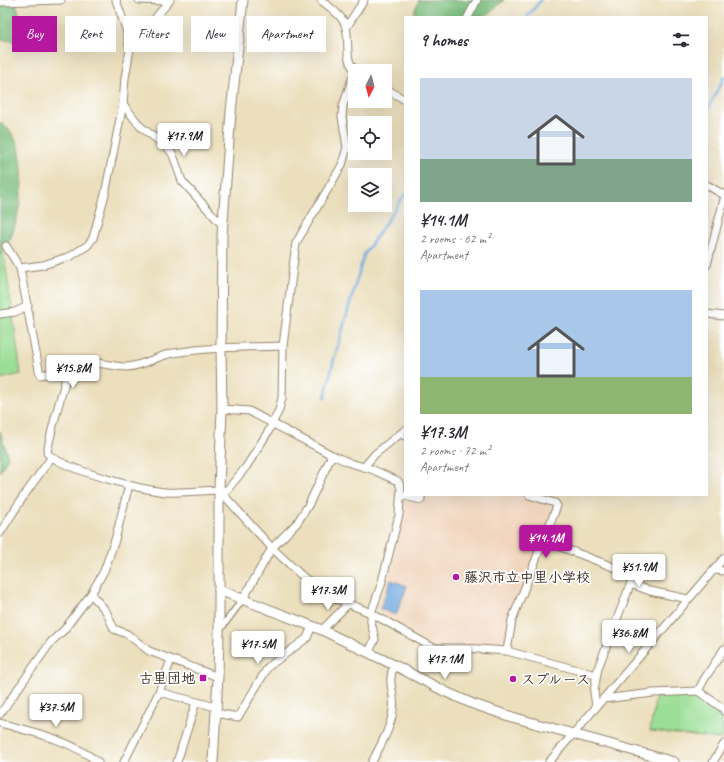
<!DOCTYPE html>
<html lang="en">
<head>
<meta charset="utf-8">
<style>
	:root { --surface:#fff; --page:#f7f7f7; --text:#2b2b33; --muted:#7c7c81; --accent:#b5179e }
	body { margin:0; font-family:Caveat,"Klee One",sans-serif; background:var(--page); color:var(--text); height:100vh; display:flex; flex-direction:column; font-size:15px; white-space:nowrap }
	* { box-sizing:border-box; margin:0 }
	p { font-size:13px; color:var(--muted) }
	.icon { flex:none; width:22px; height:22px; fill:none; stroke:currentColor; stroke-width:2; stroke-linecap:round; stroke-linejoin:round }
	.map { position:relative; flex:1; overflow:hidden }
	.sheet { position:absolute; left:404px; top:16px; width:304px; height:480px; display:flex; flex-direction:column; background:var(--surface); border-radius:0px; box-shadow:0 4px 16px #0002 }
	.sheet>* { flex:none }
	.top-card { position:absolute; left:12px; top:16px; width:332px; height:36px; display:flex; gap:8px }
	.needle { width:26px; rotate:186deg }
	.buttons { position:absolute; left:348px; top:64px; display:grid; gap:8px }
	.buttons a { display:grid; place-items:center; width:44px; height:44px; border-radius:0px; background:var(--surface); box-shadow:0 4px 16px #0002; font-size:20px }
	.price { position:absolute; translate:-50% -34px; padding:0 9px; border-radius:4px; background:#fff; color:#222; font-size:13px; line-height:26px; filter:drop-shadow(0 1px 2px #0008) }
	.price::after { content:''; position:absolute; left:50%; top:24px; width:12px; height:9px; margin-left:-6px; background:inherit; clip-path:polygon(0 0,100% 0,50% 100%) }
	.price.selected { background:var(--accent); color:#fff }
	ul { padding:0; list-style:none }
	li { display:grid; align-content:center; gap:8px; height:212px; padding:0 16px }
	li span { display:grid; place-items:center; height:124px; border-radius:0px; color:#555 }
	li>.icon { margin-inline-start:auto }
	span .icon { width:72px; height:72px; fill:#fffc; stroke-width:1 }
	li b { font-size:17px }
	h2 { display:flex; justify-content:space-between; align-items:center; height:48px; padding:0 16px; font-size:17px }
	.pill { padding:0 14px; border-radius:0px; background:var(--surface); box-shadow:0 4px 16px #0002; font-size:14px; line-height:36px }
	.pill.selected { background:var(--accent); color:#fff }
	.map>svg:first-child { display:block }
	.built { fill:#f1d5bd }
	.green { fill:#9bde95; stroke:#6b845a }
	.forest { fill:#7cbd7e; stroke:#5c744e }
	.water { fill:#70a9e0; stroke:#566a7f }
	.lines { fill:none; stroke-linecap:round; stroke-linejoin:round }
	.stream { stroke:#70a9e0; stroke-width:2.5 }
	.service-casing { stroke:#93846e; stroke-width:5.5 }
	.pedestrian-casing { stroke:#93846e; stroke-width:8 }
	.minor-casing { stroke:#93846e; stroke-width:9 }
	.tertiary-casing { stroke:#93846e; stroke-width:11 }
	.service { stroke:#fff; stroke-width:3.5 }
	.pedestrian { stroke:#fff; stroke-width:5.5 }
	.minor { stroke:#fff; stroke-width:7 }
	.tertiary { stroke:#fff; stroke-width:9 }
	.poi-dot { fill:#b5179e; stroke:#fff; stroke-width:1.5 }
	.labels { text-anchor:middle; dominant-baseline:central; stroke-width:3.5; stroke-linejoin:round; paint-order:stroke }
	.poi-label { font-size:14px; font-weight:bold; fill:#3b2a1e; stroke:#fff; text-anchor:start }
</style>
</head>
<body>
<div class="map">
<svg width="724" height="762" viewBox="0 0 724 762">
	<rect width="100%" height="100%" fill="#fff"/>
	<filter id="ink" filterUnits="userSpaceOnUse"><feTurbulence type="fractalNoise" baseFrequency=".025" numOctaves="2"/><feDisplacementMap in="SourceGraphic" scale="8" xChannelSelector="R" yChannelSelector="G"/><feConvolveMatrix kernelMatrix="1 2 1 2 8 2 1 2 1" color-interpolation-filters="sRGB"/></filter>
	<filter id="wash" filterUnits="userSpaceOnUse"><feTurbulence type="fractalNoise" baseFrequency=".012" numOctaves="4" result="noise"/><feDisplacementMap in="SourceGraphic" scale="16" xChannelSelector="R" yChannelSelector="G"/><feGaussianBlur stdDeviation="0.9" result="paint"/><feColorMatrix in="noise" values="0 0 0 0 0 0 0 0 0 0 0 0 0 0 0 0 0 1.4 0 .05"/><feComposite in="paint" operator="in"/></filter>
	<g filter="url(#wash)">
		<rect width="100%" height="100%" fill="#ebdfbd"/>
		<polygon class="built" points="425,495 522,495 553,505 553,511 511,612 508,620 506,647 502,649 431,644 378,612 377,606 384,589 400,529 404,502 408,501 423,505"/>
		<g class="green">
			<polygon points="0,253 4,254 21,374 0,379"/>
			<polygon points="695,695 701,696 721,711 723,737 720,739 650,731 656,696"/>
		</g>
		<g class="forest">
			<polygon points="0,0 15,0 23,27 21,36 14,41 0,40"/>
			<polygon points="419,0 504,0 490,13 481,17 413,17 414,12"/>
			<path d="M0,122C4,126 10,130 13,135C29,159 21,212 11,237C8,243 4,249 0,255Z"/>
			<polygon points="0,431 8,457 0,472"/>
		</g>
		<polygon class="water" points="391,580 407,586 396,615 380,609"/>
		<g class="lines">
			<g class="stream">
				<polyline points="527,17 541,0"/>
				<polyline points="707,111 724,77"/>
				<polyline points="325,397 334,359 364,255 405,194"/>
			</g>
		</g>
	</g>
	<g filter="url(#ink)">
		<g class="lines">
			<defs>
				<polyline id="service" points="399,435 405,438"/>
				<polyline id="pedestrian" points="219,631 243,599"/>
				<g id="minor">
					<polyline points="116,0 126,29 130,49"/>
					<polyline points="139,0 169,1"/>
					<path d="M321,0C329,7 339,13 344,22C352,37 342,60 356,71"/>
					<polyline points="0,2 61,0"/>
					<polyline points="468,17 477,0"/>
					<polyline points="346,28 364,0"/>
					<polyline points="385,88 405,100"/>
					<polyline points="123,104 140,126 169,149 173,155 182,181 223,226"/>
					<polyline points="707,185 724,195"/>
					<path d="M6,246L20,268L40,375L68,370C61,398 52,425 47,453C62,469 142,490 166,492C186,493 207,490 227,490L246,467L268,432L279,410L282,398L283,346L296,243L342,165L347,147L342,117L343,106L355,70"/>
					<polyline points="707,265 724,199"/>
					<polyline points="20,268 43,265 71,256 88,245 93,238 105,194 123,104 125,78 130,49 170,0"/>
					<polyline points="0,314 15,312 28,306"/>
					<polyline points="707,314 724,316"/>
					<path d="M68,370C78,366 87,363 97,363C107,364 118,367 127,367C144,366 158,355 174,353C210,347 247,347 283,346"/>
					<polyline points="222,409 249,411 332,455 350,463 371,469 398,481 401,488 399,515 381,585 371,613 371,622 375,639 369,652"/>
					<polyline points="364,467 375,454 405,430"/>
					<polyline points="219,490 272,548 301,575 325,594 371,613 430,646 437,648 463,648 507,651 596,675"/>
					<polyline points="401,495 421,500 421,495"/>
					<polyline points="0,533 23,497 51,458"/>
					<polyline points="543,540 634,575 598,668 594,691 596,707"/>
					<polyline points="714,570 724,571"/>
					<polyline points="631,584 650,591 688,599"/>
					<polyline points="91,594 106,611 114,629 127,634 149,651 218,677"/>
					<polyline points="243,599 272,548 297,523 309,504 332,455"/>
					<polyline points="322,630 348,604"/>
					<polyline points="507,651 512,620 557,506 555,503 529,495"/>
					<polyline points="698,691 705,678 724,649"/>
					<polyline points="159,692 216,707"/>
					<polyline points="603,699 653,693 698,691 724,709 724,711"/>
					<polyline points="216,713 238,717 268,667 307,638 312,626"/>
					<polyline points="0,714 51,642 64,630 91,594 104,571 115,540 129,485"/>
					<path d="M0,723C36,733 68,739 98,762"/>
					<polyline points="124,762 159,692 171,660"/>
					<polyline points="177,762 196,702"/>
					<path d="M372,762C380,746 391,728 393,710C396,692 386,685 394,665"/>
					<polyline points="549,762 724,558"/>
					<polyline points="713,762 724,744"/>
				</g>
				<g id="tertiary">
					<polyline points="219,590 322,630 394,665 446,692 473,704 512,717 674,762"/>
					<polyline points="213,762 218,677 219,632 219,490 222,409 221,348 222,236 231,112 243,0"/>
				</g>
			</defs>
			<use href="#service" class="service-casing"/>
			<use href="#pedestrian" class="pedestrian-casing"/>
			<use href="#minor" class="minor-casing"/>
			<use href="#tertiary" class="tertiary-casing"/>
			<use href="#service" class="service"/>
			<use href="#pedestrian" class="pedestrian"/>
			<use href="#minor" class="minor"/>
			<use href="#tertiary" class="tertiary"/>
		</g>
	</g>
	<g class="poi-dot">
		<circle cx="456" cy="577" r="4"/>
		<rect x="199" y="674" width="8" height="8" rx="2"/>
		<circle cx="513" cy="679" r="4"/>
	</g>
	<g class="labels">
		<g class="poi-label">
			<text x="464" y="577">藤沢市立中里小学校</text>
			<text x="195" y="678" text-anchor="end">古里団地</text>
			<text x="521" y="679">スプルース</text>
		</g>
	</g>
</svg>
<div class="buttons">
<a><svg class="needle" viewBox="-14 -14 28 28"><path d="M0-13l5 13h-10z" fill="#e53935"/><path d="M0 13l5-13h-10z" fill="#7c7c81"/></svg></a>
<a><svg class="icon" aria-label="locate" viewBox="0 0 24 24"><circle cx="12" cy="12" r="6"/><path d="M12 2v4M12 18v4M2 12h4M18 12h4"/></svg></a>
<a><svg class="icon" aria-label="layers" viewBox="0 0 24 24"><path d="M12 4l9 5-9 5-9-5zM3 14l9 5 9-5"/></svg></a>
</div>
<b class="price" style="left:184px;top:157px">¥17.9M</b>
<b class="price" style="left:73px;top:389px">¥15.8M</b>
<b class="price selected" style="left:546px;top:559px">¥14.1M</b>
<b class="price" style="left:639px;top:588px">¥51.9M</b>
<b class="price" style="left:328px;top:611px">¥17.3M</b>
<b class="price" style="left:629px;top:654px">¥36.8M</b>
<b class="price" style="left:258px;top:665px">¥17.5M</b>
<b class="price" style="left:445px;top:680px">¥17.1M</b>
<b class="price" style="left:56px;top:728px">¥37.5M</b>
<div class="top-card">
<a class="pill selected">Buy</a>
<a class="pill">Rent</a>
<a class="pill">Filters</a>
<a class="pill">New</a>
<a class="pill">Apartment</a>
</div>
<section class="sheet">
<h2>9 homes<svg class="icon" aria-label="filters" viewBox="0 0 24 24"><path d="M4 7h16M4 17h16"/><circle cx="9" cy="7" r="2"/><circle cx="15" cy="17" r="2"/></svg></h2>
<ul>
<li><span style="background:linear-gradient(#c9d6e8 65%,#7fa58c 0)"><svg class="icon" aria-label="home" viewBox="0 0 24 24"><path d="M3 11l9-7 9 7M6 9v11h12V9"/></svg></span><div><b>¥14.1M</b><p>2 rooms · 62 m²</p><p>Apartment</p></div></li>
<li><span style="background:linear-gradient(#a9c7e8 70%,#8fb573 0)"><svg class="icon" aria-label="home" viewBox="0 0 24 24"><path d="M3 11l9-7 9 7M6 9v11h12V9"/></svg></span><div><b>¥17.3M</b><p>2 rooms · 72 m²</p><p>Apartment</p></div></li>
</ul>
</section>
</div>
</body>
</html>
